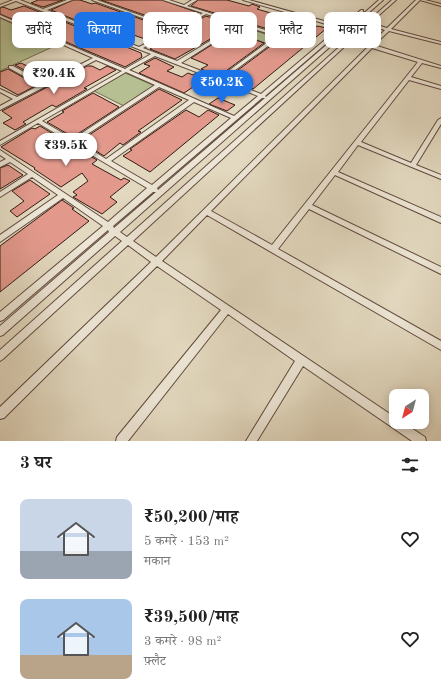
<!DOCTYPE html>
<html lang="hi">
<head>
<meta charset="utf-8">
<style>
	:root { --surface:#fff; --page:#f6f6f6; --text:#222; --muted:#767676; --accent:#1a73e8 }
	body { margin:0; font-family:"Old Standard TT","Noto Serif Devanagari",serif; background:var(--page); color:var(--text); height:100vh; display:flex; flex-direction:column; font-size:15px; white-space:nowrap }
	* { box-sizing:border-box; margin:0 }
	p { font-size:13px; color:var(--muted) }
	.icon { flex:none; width:22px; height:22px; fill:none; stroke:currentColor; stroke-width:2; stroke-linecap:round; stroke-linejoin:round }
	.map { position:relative; height:441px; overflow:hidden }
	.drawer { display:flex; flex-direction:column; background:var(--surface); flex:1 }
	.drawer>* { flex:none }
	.top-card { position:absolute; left:12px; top:12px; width:417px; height:36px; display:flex; gap:8px }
	.needle { width:26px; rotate:216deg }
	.buttons { position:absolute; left:389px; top:389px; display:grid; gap:8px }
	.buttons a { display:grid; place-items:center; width:40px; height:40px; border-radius:8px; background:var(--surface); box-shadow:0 2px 10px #0003; font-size:20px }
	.price { position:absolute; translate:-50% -34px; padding:0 9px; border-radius:14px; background:#fff; color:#222; font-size:13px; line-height:26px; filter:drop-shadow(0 1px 2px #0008) }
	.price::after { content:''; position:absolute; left:50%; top:24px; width:12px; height:9px; margin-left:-6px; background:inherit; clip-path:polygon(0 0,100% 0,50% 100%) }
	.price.on { background:var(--accent); color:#fff }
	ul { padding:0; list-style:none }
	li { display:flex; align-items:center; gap:12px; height:100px; padding:0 20px }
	li span { display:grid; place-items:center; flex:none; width:112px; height:80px; border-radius:8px; color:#555 }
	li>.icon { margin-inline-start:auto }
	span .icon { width:48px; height:48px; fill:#fffc; stroke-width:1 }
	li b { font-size:17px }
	h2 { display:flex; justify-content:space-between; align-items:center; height:48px; padding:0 20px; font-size:17px }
	.pill { padding:0 14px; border-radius:8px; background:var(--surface); box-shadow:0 2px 10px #0003; font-size:14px; line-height:36px }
	.pill.on { background:var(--accent); color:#fff }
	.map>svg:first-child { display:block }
	.green { fill:#b5bf91; stroke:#746d52 }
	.building { fill:#e2998c; stroke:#341b12 }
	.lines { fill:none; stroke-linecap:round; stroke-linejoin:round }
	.street-casing { stroke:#604a3e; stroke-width:2 }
	.street { fill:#ede6d6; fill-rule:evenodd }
</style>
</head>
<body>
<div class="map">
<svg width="441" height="441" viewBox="0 0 441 441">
	<rect width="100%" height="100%" fill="#e3d9c0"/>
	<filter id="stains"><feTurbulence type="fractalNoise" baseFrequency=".005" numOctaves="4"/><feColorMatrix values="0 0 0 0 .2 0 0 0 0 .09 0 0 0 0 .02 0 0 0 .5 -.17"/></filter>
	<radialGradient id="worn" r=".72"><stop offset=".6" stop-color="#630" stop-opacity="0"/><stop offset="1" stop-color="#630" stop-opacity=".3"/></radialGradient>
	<g class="green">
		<polygon points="0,18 59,44 0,71"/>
		<polygon points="241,26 275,37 266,43 232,32"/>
		<polygon points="125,73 155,86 124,106 94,91"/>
	</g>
	<g class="building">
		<polygon points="38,0 63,0 43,7 31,3"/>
		<polygon points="73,0 80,0 92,4 95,3 169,29 147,41 143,40 145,39 128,33 119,38 51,10"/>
		<polygon points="101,0 162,0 199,13 176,26"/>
		<polygon points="198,0 227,0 249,6 252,4 260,7 257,9 295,20 288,25 281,23 271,30 191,6"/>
		<polygon points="24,6 113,41 112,41 141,53 142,57 125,67 123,66 0,14 0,8 3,7 11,10"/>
		<polygon points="206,16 232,24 212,36 214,37 175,59 150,49 156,45 154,44"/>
		<polygon points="300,24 314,28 317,26 327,28 253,89 226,79"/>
		<polygon points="250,38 264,43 219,76 201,69 208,65 191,58 221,39 239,45"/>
		<polygon points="155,58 174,67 167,71 182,77 188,73 193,75 196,73 232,87 221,96 196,85 184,93 139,73 150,66 144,64"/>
		<polygon points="21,63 44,74 52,77 44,81 15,65"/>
		<polygon points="87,66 92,66 100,70 107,66 116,70 84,88 87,89 56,107 52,105 23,122 26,124 15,130 3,123 12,118 2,111"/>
		<polygon points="8,69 37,85 18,95 0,85 0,72"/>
		<polygon points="159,89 182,100 138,131 141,132 123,145 120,143 104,156 80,141"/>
		<polygon points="93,93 119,107 73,137 47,122 64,112 62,111"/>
		<polygon points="218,98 235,105 227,111 209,104"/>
		<polygon points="186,110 199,117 208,110 219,115 150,172 123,156 132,150 130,149"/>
		<polygon points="40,126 97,160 92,164 121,180 124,178 130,181 110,197 117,202 102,214 73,197 77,195 73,192 88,181 82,173 61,187 34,169 35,168 1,147 32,128 35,129"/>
		<polygon points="8,165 23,175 0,189 0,168"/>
		<polygon points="30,180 50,194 17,217 10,211 24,201 12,191"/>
		<polygon points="62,200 74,208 72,209 89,221 0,292 0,246"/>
	</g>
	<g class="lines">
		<defs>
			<path id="street" d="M13,0H20L43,9L67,0H72L47,10L139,47L173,29L92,0H97L176,28L203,13L163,0H169L184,5L192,0H197L187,6L278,34L302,17L243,0H249L342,26L361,10H363V12L345,27L346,29L379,0H383L120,232L127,237L365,24H363V22H367L392,0H396L370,23L387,28L416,0H425L441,4V6L420,0L391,29L441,42V44L389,31L374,45L441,66V68L422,63L411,77L441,86V89L409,80L361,142L411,163L438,120L441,118V124L416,165L441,175V179L358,145L338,172L441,217V223L335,175L312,205L441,267V274L309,209L278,249L441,341V350L207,215L162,261L396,418V422H402L425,437L426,441H412L303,366L257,441H246L295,361L228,314L128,441H116L117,437L221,310L157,266L4,418L0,419V407L151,262L128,245L3,359L0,361V350L122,241L115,236L3,335L0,336V326L109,232L108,230L3,320L0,321V312L103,226L63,198L0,242V235L58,195L32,177L0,197V192L28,174L10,162L0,167V162L6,159L0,155V150L108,222L147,188L38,123L0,145V141L122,71L96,60L0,110V106L13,99L0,92V89L17,97L40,85L9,68V66H13L44,83L93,58L0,17V15L125,69L151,54L16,1L0,7V5ZM206,14L238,24L177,61L143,48ZM306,18L339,28L261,94L223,79ZM241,25L276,36L219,78L181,63ZM368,25L385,30L156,257L133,241ZM343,29H345L266,97L265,96ZM372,48L418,62L272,245L211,211ZM155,56L258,96L234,116L129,70ZM126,72L155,85L73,139L42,121ZM159,87L189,100L106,159L77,141ZM262,98H265L158,190L157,188ZM194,102L231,118L152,185L111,161ZM153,192H156L114,228L113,226Z"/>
		</defs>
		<use href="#street" class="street-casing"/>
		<use href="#street" class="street"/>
	</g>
	<rect width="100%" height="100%" filter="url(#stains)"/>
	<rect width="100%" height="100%" fill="url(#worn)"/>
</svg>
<div class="buttons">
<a><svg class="needle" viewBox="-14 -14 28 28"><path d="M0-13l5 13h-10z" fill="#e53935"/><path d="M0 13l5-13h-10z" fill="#767676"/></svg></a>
</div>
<b class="price" style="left:54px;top:95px">₹20.4K</b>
<b class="price on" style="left:222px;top:104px">₹50.2K</b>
<b class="price" style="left:66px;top:167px">₹39.5K</b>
<div class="top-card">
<a class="pill">खरीदें</a>
<a class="pill on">किराया</a>
<a class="pill">फ़िल्टर</a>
<a class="pill">नया</a>
<a class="pill">फ़्लैट</a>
<a class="pill">मकान</a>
</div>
</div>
<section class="drawer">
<h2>3 घर<svg class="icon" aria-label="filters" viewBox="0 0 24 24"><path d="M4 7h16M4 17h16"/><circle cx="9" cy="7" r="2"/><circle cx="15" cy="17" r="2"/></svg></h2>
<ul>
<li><span style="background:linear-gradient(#c9d6e8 65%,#9aa5b1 0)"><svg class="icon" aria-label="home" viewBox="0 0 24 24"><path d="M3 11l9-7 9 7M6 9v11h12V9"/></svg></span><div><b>₹50,200/माह</b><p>5 कमरे · 153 m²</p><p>मकान</p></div><svg class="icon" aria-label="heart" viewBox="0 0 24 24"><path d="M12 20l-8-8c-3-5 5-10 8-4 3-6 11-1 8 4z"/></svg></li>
<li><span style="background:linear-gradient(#a9c7e8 70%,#b9a48a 0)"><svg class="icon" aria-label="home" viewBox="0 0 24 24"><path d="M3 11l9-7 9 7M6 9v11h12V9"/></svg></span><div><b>₹39,500/माह</b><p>3 कमरे · 98 m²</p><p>फ़्लैट</p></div><svg class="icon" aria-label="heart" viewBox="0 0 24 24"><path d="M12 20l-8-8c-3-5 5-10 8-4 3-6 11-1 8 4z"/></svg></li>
</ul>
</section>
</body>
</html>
